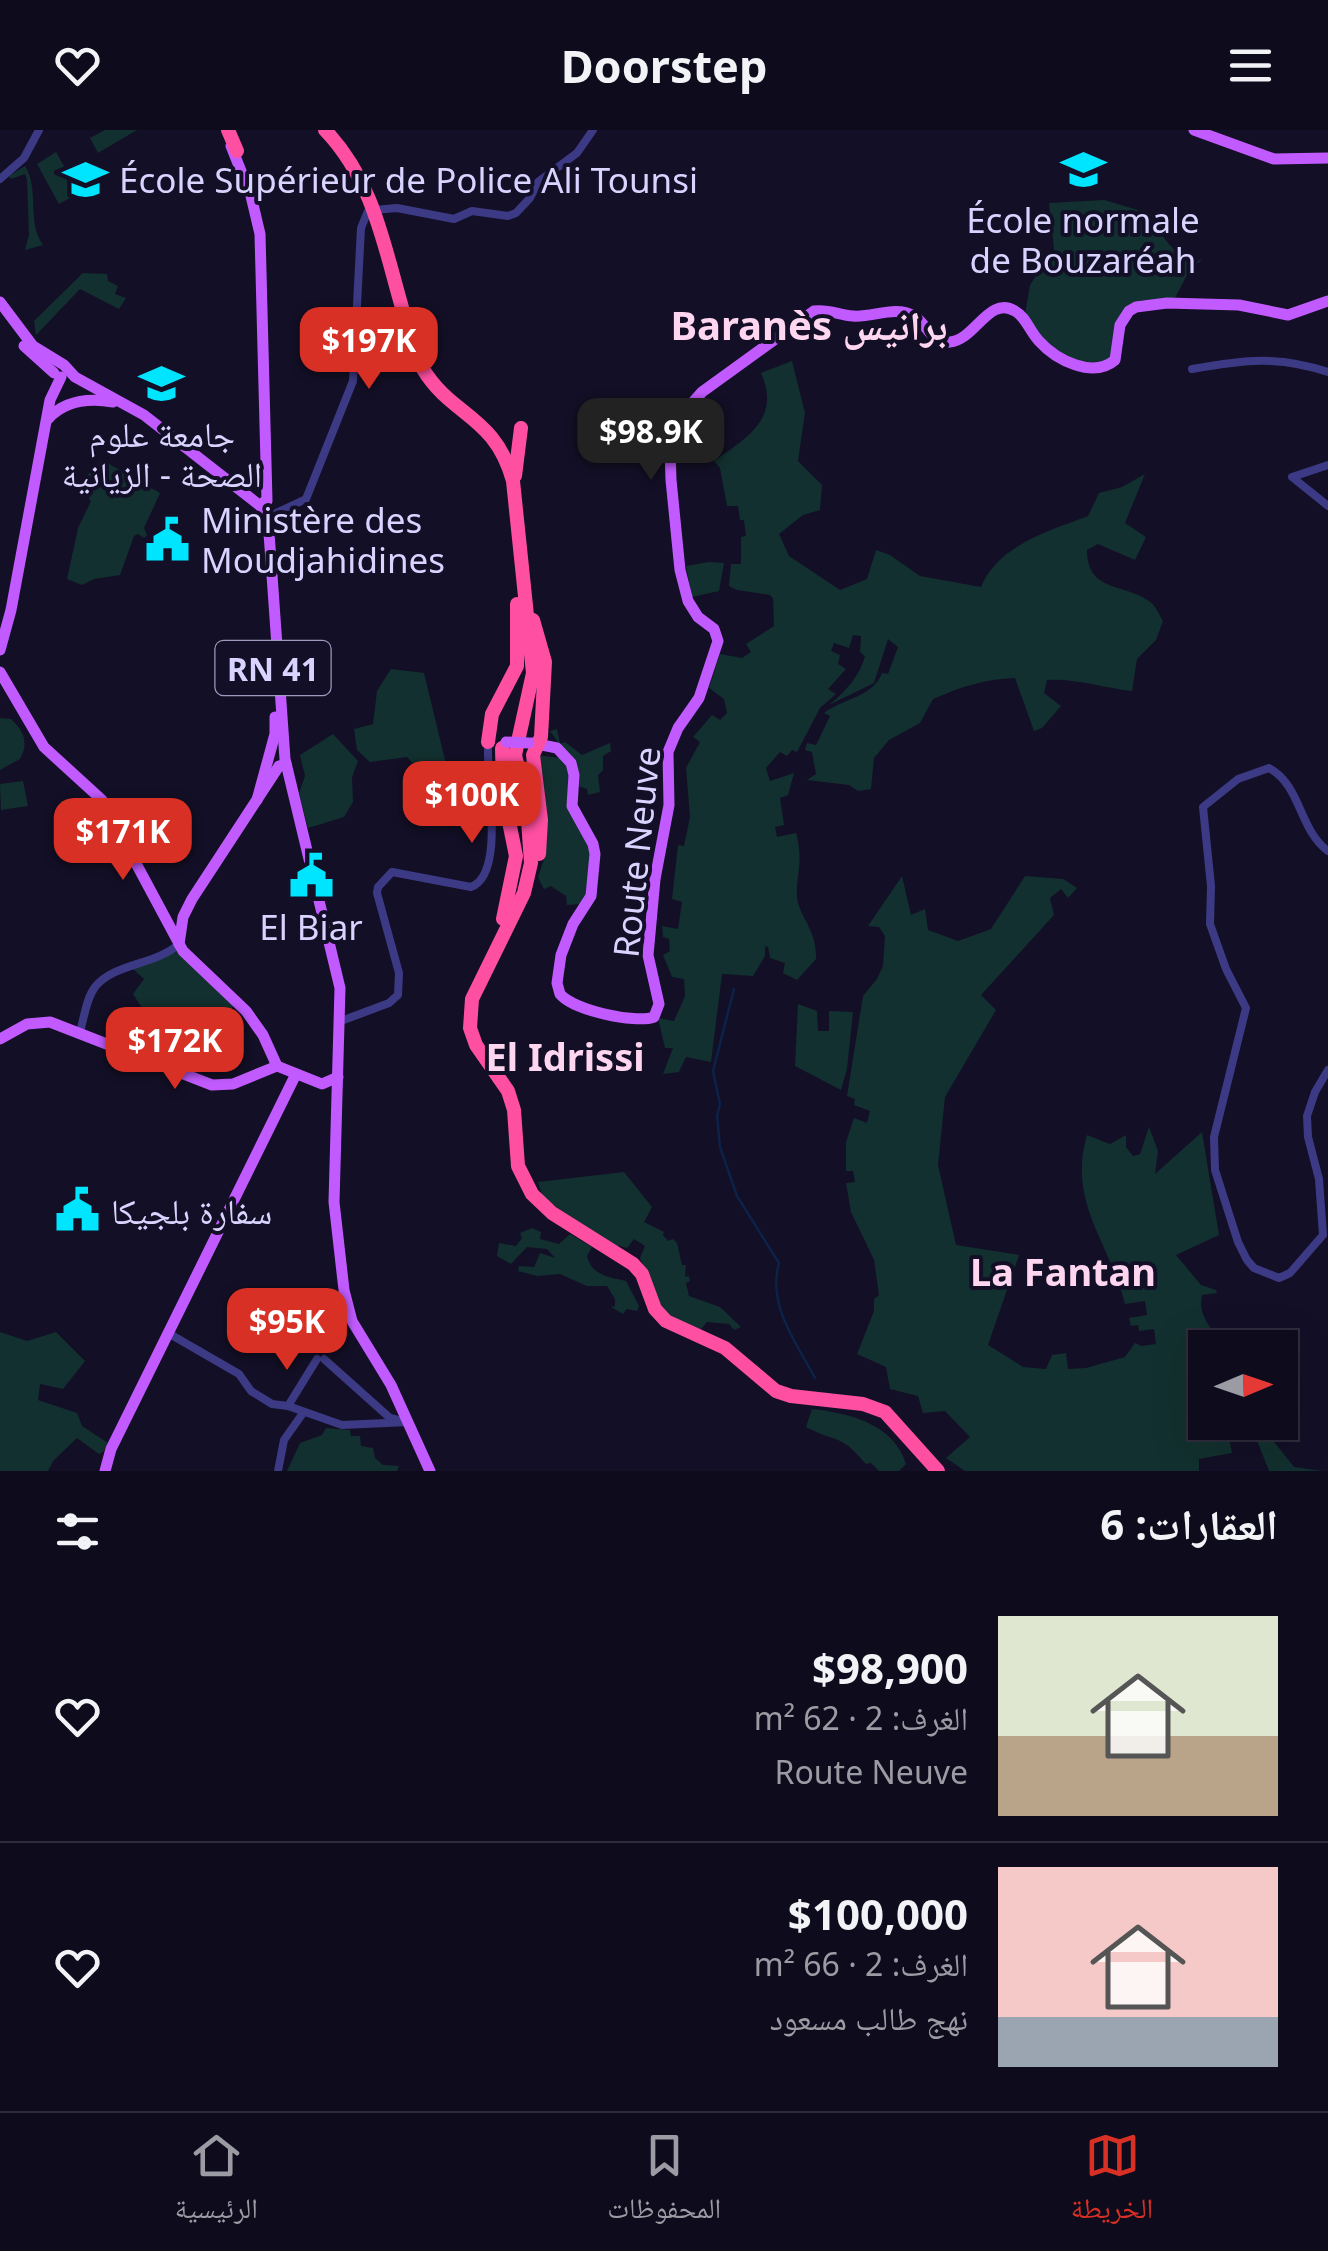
<!DOCTYPE html>
<html lang="ar">
<head>
<meta charset="utf-8">
<style>
	:root { --surface:#0e0b1c; --page:#1c1929; --text:#f1f3f6; --muted:#9b9ba3; --line:#2e2b3b; --accent:#d93025 }
	body { margin:0; font-family:"Noto Sans","Noto Naskh Arabic",sans-serif; background:var(--page); color:var(--text); direction:rtl; height:100vh; display:flex; flex-direction:column; font-size:38px; white-space:nowrap }
	* { box-sizing:border-box; margin:0 }
	p { font-size:32px; color:var(--muted) }
	.icon { flex:none; width:55px; height:55px; fill:none; stroke:currentColor; stroke-width:2; stroke-linecap:round; stroke-linejoin:round }
	.map { position:relative; height:1341px; overflow:hidden; direction:ltr }
	.panel { display:flex; flex-direction:column; background:var(--surface); flex:1 }
	.panel>* { flex:none }
	.needle { width:65px; rotate:88deg }
	.controls { position:absolute; left:1188px; top:1200px; display:grid; gap:20px }
	.controls a { display:grid; place-items:center; width:110px; height:110px; border-radius:0px; background:var(--surface); box-shadow:0 10px 40px #0002,0 0 0 2px var(--line); font-size:50px }
	.price { position:absolute; translate:-50% -85px; padding:0 22px; border-radius:20px; background:var(--accent); color:#fff; font-size:32px; line-height:65px; filter:drop-shadow(0 2px 5px #0008) }
	.price::after { content:''; position:absolute; left:50%; top:60px; width:30px; height:22px; margin-left:-15px; background:inherit; clip-path:polygon(0 0,100% 0,50% 100%) }
	.price.current { background:#222; color:#fff }
	ul { padding:0; list-style:none }
	li { display:flex; align-items:center; gap:30px; height:250px; padding:0 50px }
	li+li { border-top:2px solid var(--line) }
	li span { display:grid; place-items:center; flex:none; width:280px; height:200px; border-radius:0px; color:#555 }
	li>.icon { margin-inline-start:auto }
	span .icon { width:120px; height:120px; fill:#fffc; stroke-width:1 }
	li b { font-size:42px }
	h2 { display:flex; justify-content:space-between; align-items:center; height:120px; padding:0 50px; font-size:42px }
	header { display:flex; justify-content:space-between; align-items:center; height:130px; padding:0 50px; background:var(--surface); font-size:45px; font-weight:700 }
	.dock { display:flex; justify-content:space-around; align-items:center; height:140px; border-top:2px solid var(--line); background:var(--surface); font-size:28px; color:var(--muted) }
	.dock a { display:grid; justify-items:center; gap:5px }
	.dock .current { color:var(--accent) }
	.map>svg:first-child { display:block }
	.green { fill:#12302f }
	.lines { fill:none; stroke-linecap:round; stroke-linejoin:round }
	.stream { stroke:#0c2248; stroke-width:2.5 }
	.minor { stroke:#3d3a85; stroke-width:8 }
	.major { stroke:#c25bff; stroke-width:11 }
	.highway { stroke:#ff4fa3; stroke-width:14 }
	.major-bridge { stroke:#c25bff; stroke-width:11 }
	.labels { text-anchor:middle; dominant-baseline:central; stroke-width:8; stroke-linejoin:round; paint-order:stroke }
	.shield { fill:#130f26; stroke:#9e99be; stroke-width:2.5 }
	.shield-label { font-size:32px; font-weight:bold; fill:#d9d4ff }
	.poi-label { font-size:35px; fill:#d9d4ff; stroke:#130f26; text-anchor:start }
	.street-label { font-size:35px; fill:#d9d4ff; stroke:#130f26 }
	.neighbourhood-label { font-size:38px; font-weight:bold; fill:#ffd6f0; stroke:#130f26 }
	.quarter-label { font-size:40px; font-weight:bold; fill:#ffd6f0; stroke:#130f26 }
</style>
</head>
<body>
<header><svg class="icon" aria-label="menu" viewBox="0 0 24 24"><path d="M4 6h16M4 12h16M4 18h16"/></svg>Doorstep<svg class="icon" aria-label="heart" viewBox="0 0 24 24"><path d="M12 20l-8-8c-3-5 5-10 8-4 3-6 11-1 8 4z"/></svg></header>
<div class="map">
<svg width="1328" height="1341" viewBox="0 0 1328 1341">
	<rect width="100%" height="100%" fill="#130f26"/>
	<g class="green">
		<polygon points="105,0 137,0 98,23 90,8"/>
		<polygon points="56,22 79,63 59,74 37,34"/>
		<path d="M25,36C40,60 26,91 43,115L25,120L29,105L27,49L25,44L11,49L9,46Z"/>
		<path d="M1104,70L1155,85C1155,104 1175,120 1188,133L1202,130L1189,141L1174,170H1143L1132,174C1126,190 1122,212 1112,225C1094,249 1051,220 1037,204C1033,198 1029,190 1025,184L1030,155L1054,119L1049,73Z"/>
		<polygon points="83,143 107,144 108,151 118,156 115,164 126,168 119,179 80,159 36,205 34,191"/>
		<path d="M792,231L805,283L798,331L822,355L820,380L803,385L779,404L789,426L840,460L867,449L876,420L890,425L920,446L981,457C998,415 1049,401 1088,386L1099,363L1122,357L1145,344L1125,393L1146,407L1135,430L1098,414L1087,420C1087,462 1123,453 1149,471C1155,475 1159,484 1163,491L1156,510L1137,529L1132,561C1103,558 1075,548 1047,550L1044,563L1061,576L1042,598L1034,601L1015,548C984,549 961,557 933,569L920,593L889,610L874,628L871,659L858,661L849,655L807,650L816,644L812,622L805,620L807,613L816,615L830,586L824,583C844,568 873,567 882,543L888,544L898,517L888,509L874,553L829,575C845,562 860,546 865,526L860,522L861,506L853,505L849,518L834,513L831,521L840,525L838,534L846,539L828,559L836,564L820,578L797,622L792,620L787,626L780,622L766,638L770,651L794,643L788,665L780,668L784,695L775,697L777,707L796,703C804,732 796,743 797,767C799,787 817,799 816,829L797,850L783,843L785,833L770,828L768,817L765,816V826L753,846L722,844L711,932L686,927L679,942L663,944L673,918H665L658,888L674,891L685,866L684,849L672,847L663,825L670,821L669,809L663,807L662,796L678,799L682,772L672,769L678,715L684,716L690,687L686,638L700,612L693,607L712,585L720,590L727,583L724,569L709,558L720,524L742,528L751,522L746,514L774,496L773,468L770,465L737,460L729,456L731,434H741V407L746,406L744,390H740L738,376H727L720,338L714,331C748,307 781,288 761,243Z"/>
		<polygon points="102,330 160,363 144,398 147,405 144,408 138,404 134,406 120,445 94,449 82,455 67,449 78,398 91,371 78,355"/>
		<polygon points="709,432 724,433 719,461 692,467 686,436"/>
		<polygon points="391,539 424,543 446,634 421,642 407,627 370,632 357,620 354,599 373,594 377,561"/>
		<path d="M0,588L11,589C24,601 29,613 20,629L0,640Z"/>
		<polygon points="557,599 560,614 565,612 582,625 610,613 611,621 603,626 603,640 598,645 600,662 588,665 587,659 577,656 573,633 550,601"/>
		<polygon points="333,604 358,631 352,647 353,672 344,687 308,698 299,663 305,646 300,625"/>
		<polygon points="536,625 560,628 571,638 569,666 591,714 590,758 582,774 567,775 566,766 551,756 544,759 538,747 546,723"/>
		<polygon points="23,651 28,676 1,680 0,654"/>
		<path d="M902,746L911,785L925,779L928,800L958,811L991,799L1025,746L1063,749L1077,758L1068,768L1061,759L1050,768L1054,785L981,865L996,880L945,967L938,1035L956,1115L1019,1125L988,1215L1023,1237L1046,1239L1052,1225L1066,1223L1068,1239L1086,1238L1125,1227L1135,1213L1142,1216L1156,1214L1154,1199L1139,1201L1138,1195L1131,1196L1129,1188L1147,1185L1145,1171L1125,1174C1110,1113 1067,1072 1087,1005L1110,1014L1126,1005V1017L1133,1026L1140,1024L1149,997L1158,1021L1155,1044L1202,1002L1219,1105L1176,1125L1201,1155L1216,1160L1217,1163L1202,1165C1197,1187 1214,1202 1227,1217L1205,1218V1292L1226,1293L1232,1323L1199,1329V1341H965L946,1328L970,1307L945,1281L923,1283L918,1266L890,1259L886,1237L857,1224L874,1181V1169L879,1165L874,1130L851,1082L846,1053L855,1052L853,1041H846V1012L854,988L867,993L870,981L854,975L855,969L847,966L863,866L877,849L883,836L885,806L879,797L868,796Z"/>
		<polygon points="176,820 237,866 232,878 236,884 231,903 213,892 204,893 196,906 178,898 157,901 133,864 144,849 133,839"/>
		<polygon points="798,874 817,881 818,901 829,901 829,881 853,882 847,939 841,960 795,936"/>
		<polygon points="624,1042 652,1077 644,1092 664,1102 663,1105 668,1111 673,1109 677,1113 682,1135 686,1135 685,1147 689,1146 690,1151 686,1153 689,1166 720,1177 741,1197 734,1200 729,1194 707,1192 701,1199 675,1192 664,1184 640,1128 645,1116 634,1109 627,1118 612,1114 543,1068 538,1052"/>
		<path d="M532,1098L541,1102L540,1109L559,1114L570,1104L592,1117L587,1126C592,1146 609,1147 626,1151L639,1176L637,1181L627,1179L623,1184L611,1177L615,1176V1169L607,1156H587L560,1144L537,1146L518,1141L519,1136L534,1137L540,1123L555,1128L547,1119L527,1117L511,1134L497,1126L499,1113L516,1116L522,1108L520,1103Z"/>
		<polygon points="0,1202 27,1211 56,1202 85,1231 63,1259 40,1254 38,1270 77,1283 82,1296 108,1313 103,1322 99,1324 77,1308 53,1331 48,1341 0,1341"/>
		<path d="M812,1279C849,1283 894,1294 906,1334L899,1341H879L871,1333L866,1334C839,1302 838,1314 806,1297Z"/>
		<polygon points="1250,1293 1259,1293 1294,1337 1322,1341 1269,1341"/>
		<polygon points="326,1298 350,1300 351,1306 360,1306 361,1316 373,1318 375,1328 383,1335 399,1336 397,1341 287,1341 300,1313 322,1305"/>
	</g>
	<g class="lines">
		<path class="stream" d="M734,859L713,941L720,974L717,986L720,1017L737,1066L779,1133C767,1175 796,1212 815,1248"/>
		<g class="minor">
			<polyline points="0,49 24,28 39,0"/>
			<polyline points="374,80 397,78 454,89 472,81 508,86 516,83 530,68 538,52 577,23 593,0"/>
			<path d="M1192,239C1244,230 1277,225 1328,242"/>
			<polyline points="1328,335 1292,347 1328,376"/>
			<polyline points="274,384 306,369 353,251 361,98 368,81"/>
			<path d="M1328,721C1299,700 1301,655 1269,638L1238,649L1203,677L1211,756L1210,794L1226,839L1246,878L1214,1007L1215,1040L1238,1112L1247,1130L1254,1138L1279,1148L1290,1143L1323,1105L1319,1049L1308,1007L1307,986L1315,962L1328,940"/>
			<path d="M341,891L389,873L398,865L399,843L377,763L378,757L392,742L471,757C505,745 487,652 488,620"/>
			<path d="M80,902C84,888 86,869 95,857C114,833 156,835 179,814"/>
			<polyline points="168,1203 239,1244 251,1261 272,1274 288,1276 342,1295 409,1292"/>
			<polyline points="324,1229 390,1288 398,1290"/>
			<polyline points="288,1276 317,1229"/>
			<polyline points="278,1341 284,1310 303,1283"/>
		</g>
		<g class="major">
			<polyline points="1194,0 1274,29 1328,28"/>
			<polyline points="231,16 251,66 260,104 267,371"/>
			<polyline points="0,172 33,216 64,235 75,247 144,285 263,378"/>
			<polyline points="24,216 54,243"/>
			<path d="M48,289C65,270 89,268 113,272"/>
			<polyline points="264,372 260,390 268,393 273,389"/>
			<polyline points="269,403 285,629 340,858 334,1072 344,1160 352,1191 391,1255 430,1341"/>
			<polyline points="0,520 11,480 50,270 61,247"/>
			<polyline points="0,542 44,617 102,670 183,821 246,881 263,905 277,936"/>
			<path d="M532,613L557,618L571,633L574,645L572,676L593,714L595,724L591,766L573,794L561,825L557,853L560,864C573,880 635,894 654,887L659,874L648,825L655,749L669,675L668,622L678,598L699,568L718,511L714,499L698,487L688,471L680,440L671,350L670,319L675,303L687,279L702,262L814,181C829,179 839,185 853,186C872,188 895,175 914,186C928,195 931,214 950,212C975,210 989,165 1015,181C1026,187 1030,202 1039,211C1056,230 1093,249 1115,230L1120,195L1129,181L1136,177L1167,173L1239,175L1288,185L1328,171"/>
			<polyline points="257,670 275,604 275,587"/>
			<polyline points="179,814 183,787 192,769 279,636 286,634"/>
			<polyline points="0,909 27,894 50,892 212,955 233,954 277,936"/>
			<polyline points="277,936 322,954 338,947"/>
			<polyline points="105,1341 111,1319 296,944"/>
		</g>
		<g class="highway">
			<polyline points="228,0 237,21"/>
			<path d="M325,0C372,49 383,111 401,174C407,196 411,220 423,239C452,287 495,285 513,351L533,543L515,625L527,676L531,733L524,763L472,869L470,898L476,915L508,961L514,980L518,1036L532,1064L552,1083L633,1134L642,1144L655,1179L666,1191L725,1218L776,1261L791,1266L863,1274L885,1282L938,1341"/>
			<polyline points="515,346 521,298"/>
			<polyline points="533,490 545,532 541,607 533,625 541,690 539,724"/>
			<polyline points="488,612 492,584 517,536 517,474"/>
			<polyline points="502,618 503,662 516,726 503,789"/>
		</g>
		<polyline class="major-bridge" points="506,612 529,613"/>
	</g>
	<defs>
		<symbol id="university-bare" viewBox="-9 -9 18 18"><path d="M0-5L7-2L0 1L-7-2ZM-4 1L0 2.5L4 1V4Q0 6-4 4Z" fill="#00e5ff" stroke="#130f26" stroke-width="2.5" paint-order="stroke"/></symbol>
		<symbol id="civic-bare" viewBox="-9 -9 18 18"><path d="M-.6-6.5H3V-4.5H.6V-3L4-1V1h2V6H-6V1h2V-1L-.6-3ZM-1.2 2.5V6h2.4V2.5Z" fill="#00e5ff" stroke="#130f26" stroke-width="2.5" paint-order="stroke"/></symbol>
	</defs>
	<g fill-rule="evenodd">
		<use href="#university-bare" x="1052" y="8" width="63" height="63"/>
		<use href="#university-bare" x="54" y="18" width="63" height="63"/>
		<use href="#university-bare" x="130" y="222" width="63" height="63"/>
		<use href="#civic-bare" x="136" y="378" width="63" height="63"/>
		<use href="#civic-bare" x="280" y="714" width="63" height="63"/>
		<use href="#civic-bare" x="46" y="1048" width="63" height="63"/>
	</g>
	<g class="labels">
		<rect class="shield" x="215.5" y="511" width="115" height="54" rx="8"/>
		<g class="shield-label">
			<text x="273" y="538">RN 41</text>
		</g>
		<g class="poi-label">
			<text x="119" y="49">École Supérieur de Police Ali Tounsi</text>
			<text x="1083" y="89" text-anchor="middle">École normale<tspan x="1083" dy="40">de Bouzaréah</tspan></text>
			<text x="162" y="303" text-anchor="middle">جامعة علوم<tspan x="162" dy="40">الصحة - الزيانية</tspan></text>
			<text x="201" y="389">Ministère des<tspan x="201" dy="40">Moudjahidines</tspan></text>
			<text x="311" y="796" text-anchor="middle">El Biar</text>
			<text x="111" y="1080">سفارة بلجيكا</text>
		</g>
		<g class="street-label">
			<text transform="translate(636 722) rotate(-84)">Route Neuve</text>
		</g>
		<g class="neighbourhood-label">
			<text x="565" y="926">El Idrissi</text>
			<text x="1063" y="1141">La Fantan</text>
		</g>
		<g class="quarter-label">
			<text x="809" y="194">Baranès برانيس</text>
		</g>
	</g>
</svg>
<div class="controls">
<a><svg class="needle" viewBox="-14 -14 28 28"><path d="M0-13l5 13h-10z" fill="#e53935"/><path d="M0 13l5-13h-10z" fill="#9b9ba3"/></svg></a>
</div>
<b class="price" style="left:369px;top:262px">$197K</b>
<b class="price current" style="left:651px;top:353px">$98.9K</b>
<b class="price" style="left:472px;top:716px">$100K</b>
<b class="price" style="left:123px;top:753px">$171K</b>
<b class="price" style="left:175px;top:962px">$172K</b>
<b class="price" style="left:287px;top:1243px">$95K</b>
</div>
<section class="panel">
<h2>العقارات: 6<svg class="icon" aria-label="filters" viewBox="0 0 24 24"><path d="M4 7h16M4 17h16"/><circle cx="9" cy="7" r="2"/><circle cx="15" cy="17" r="2"/></svg></h2>
<ul>
<li><span style="background:linear-gradient(#dfe7d0 60%,#b9a48a 0)"><svg class="icon" aria-label="home" viewBox="0 0 24 24"><path d="M3 11l9-7 9 7M6 9v11h12V9"/></svg></span><div><b>$98,900</b><p>الغرف: 2 · 62 m²</p><p>Route Neuve</p></div><svg class="icon" aria-label="heart" viewBox="0 0 24 24"><path d="M12 20l-8-8c-3-5 5-10 8-4 3-6 11-1 8 4z"/></svg></li>
<li><span style="background:linear-gradient(#f6c9c9 75%,#9aa5b1 0)"><svg class="icon" aria-label="home" viewBox="0 0 24 24"><path d="M3 11l9-7 9 7M6 9v11h12V9"/></svg></span><div><b>$100,000</b><p>الغرف: 2 · 66 m²</p><p>نهج طالب مسعود</p></div><svg class="icon" aria-label="heart" viewBox="0 0 24 24"><path d="M12 20l-8-8c-3-5 5-10 8-4 3-6 11-1 8 4z"/></svg></li>
</ul>
</section>
<nav class="dock">
<a class="current"><svg class="icon" aria-label="map" viewBox="0 0 24 24"><path d="M3 6l6-2 6 2 6-2v14l-6 2-6-2-6 2zM9 4v14M15 6v14"/></svg>الخريطة</a>
<a><svg class="icon" aria-label="saved" viewBox="0 0 24 24"><path d="M7 4h10v16l-5-4-5 4z"/></svg>المحفوظات</a>
<a><svg class="icon" aria-label="home" viewBox="0 0 24 24"><path d="M3 11l9-7 9 7M6 9v11h12V9"/></svg>الرئيسية</a>
</nav>
</body>
</html>
